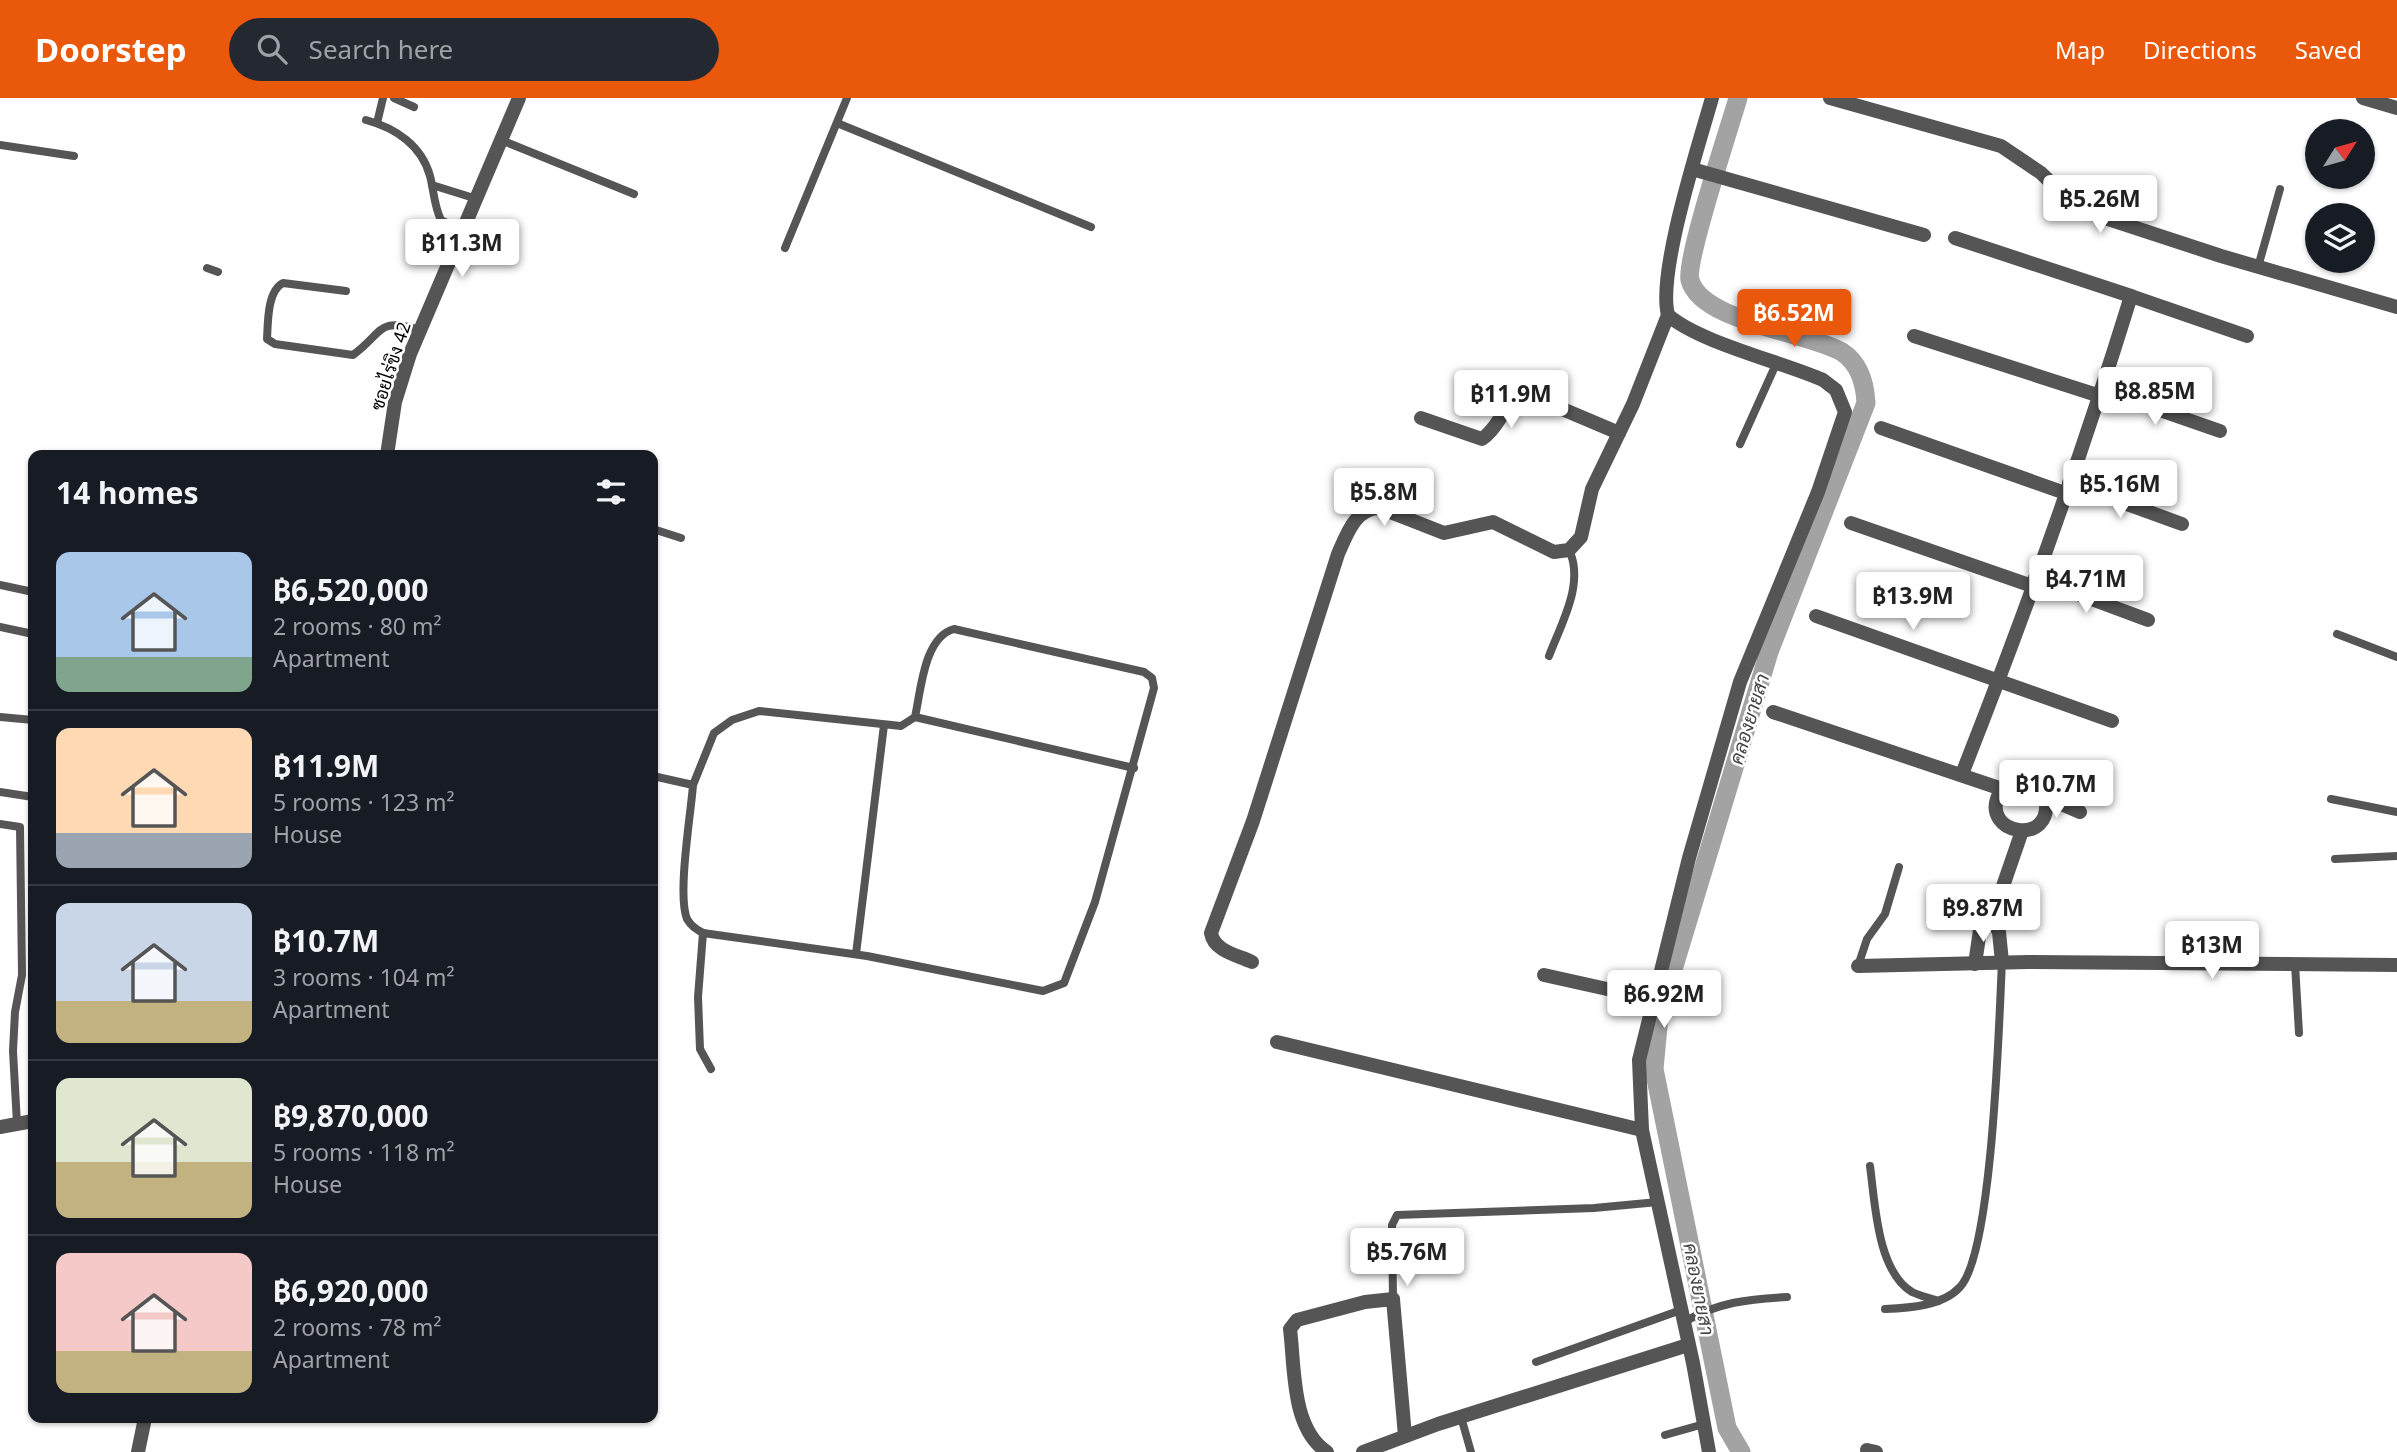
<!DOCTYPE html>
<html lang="en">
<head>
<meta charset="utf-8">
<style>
	:root { --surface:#171b24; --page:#242831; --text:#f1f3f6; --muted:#9ea1a6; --line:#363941; --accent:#ea580c }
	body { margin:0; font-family:"Noto Sans",Sarabun,sans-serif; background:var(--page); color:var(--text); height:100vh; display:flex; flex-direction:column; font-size:26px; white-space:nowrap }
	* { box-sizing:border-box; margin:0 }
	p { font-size:23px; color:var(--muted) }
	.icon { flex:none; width:38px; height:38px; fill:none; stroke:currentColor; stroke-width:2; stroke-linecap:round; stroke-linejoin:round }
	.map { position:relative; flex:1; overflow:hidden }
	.details { position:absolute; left:28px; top:352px; width:630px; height:973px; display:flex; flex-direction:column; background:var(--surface); border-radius:14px; box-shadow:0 2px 5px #0004 }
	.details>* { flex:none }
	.needle { width:46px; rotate:53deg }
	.fabs { position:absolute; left:2305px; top:21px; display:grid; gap:14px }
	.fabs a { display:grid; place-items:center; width:70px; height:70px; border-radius:50%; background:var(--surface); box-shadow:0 2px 5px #0004; font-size:35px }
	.price { position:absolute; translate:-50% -60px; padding:0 16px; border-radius:7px; background:#fff; color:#222; font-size:23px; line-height:46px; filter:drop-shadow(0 2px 4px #0008) }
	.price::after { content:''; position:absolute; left:50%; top:42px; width:21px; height:16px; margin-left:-10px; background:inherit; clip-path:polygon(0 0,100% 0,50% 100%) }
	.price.on { background:var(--accent); color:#fff }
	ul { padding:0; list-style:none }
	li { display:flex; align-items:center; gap:21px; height:175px; padding:0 28px }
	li+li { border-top:2px solid var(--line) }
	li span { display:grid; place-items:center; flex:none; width:196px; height:140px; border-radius:14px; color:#555 }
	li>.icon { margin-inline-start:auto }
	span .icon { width:84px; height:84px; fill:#fffc; stroke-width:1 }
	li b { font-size:30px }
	h2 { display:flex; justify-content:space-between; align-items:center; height:84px; padding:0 28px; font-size:30px }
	header { display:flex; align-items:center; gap:42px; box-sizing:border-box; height:98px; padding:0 35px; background:var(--accent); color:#fff }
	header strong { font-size:33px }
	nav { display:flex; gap:38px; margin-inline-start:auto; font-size:24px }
	.search { width:490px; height:63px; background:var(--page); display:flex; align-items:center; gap:18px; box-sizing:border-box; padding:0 24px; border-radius:38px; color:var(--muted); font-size:26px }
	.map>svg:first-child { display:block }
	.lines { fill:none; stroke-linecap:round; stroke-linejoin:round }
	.canal { stroke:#a3a3a3; stroke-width:19 }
	.service { stroke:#555; stroke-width:8 }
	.minor { stroke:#555; stroke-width:14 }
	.tertiary { stroke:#555; stroke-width:14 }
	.labels { text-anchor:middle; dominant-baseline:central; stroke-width:5; stroke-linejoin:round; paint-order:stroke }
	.street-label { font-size:18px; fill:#000; stroke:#fff }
	.water-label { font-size:19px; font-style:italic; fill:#444; stroke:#fff }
</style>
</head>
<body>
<header>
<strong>Doorstep</strong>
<div class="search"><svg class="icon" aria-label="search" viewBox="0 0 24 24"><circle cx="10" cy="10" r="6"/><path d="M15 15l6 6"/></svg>Search here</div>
<nav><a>Map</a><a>Directions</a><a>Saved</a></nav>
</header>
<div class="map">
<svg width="2397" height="1354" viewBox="0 0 2397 1354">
	<rect width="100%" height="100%" fill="#fff"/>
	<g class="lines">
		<path class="canal" d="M1738,0C1730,28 1685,163 1690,182C1701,224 1808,234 1842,254C1859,265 1865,286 1866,305L1769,554L1659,918L1654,971L1727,1330L1741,1354"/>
		<g class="service">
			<polyline points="394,0 414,9"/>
			<path d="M366,22C396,30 422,48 430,78C434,93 434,108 441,122L464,133"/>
			<polyline points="377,25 383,0"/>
			<polyline points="837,25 1091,129"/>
			<polyline points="501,42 634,96"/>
			<polyline points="0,47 74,58"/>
			<polyline points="432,87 477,101"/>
			<polyline points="785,150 847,0"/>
			<polyline points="2258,169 2280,91"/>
			<polyline points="207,170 218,174"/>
			<path d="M346,193L283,185C267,193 268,225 267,241L275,246L353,257C384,234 377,219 420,232"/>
			<polyline points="1740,346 1777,264"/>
			<polyline points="653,431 681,440"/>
			<polyline points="0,487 33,494"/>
			<polyline points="0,529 33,536"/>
			<polyline points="2337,536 2397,559"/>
			<path d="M1549,558C1561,526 1585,485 1569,452"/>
			<polyline points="0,619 33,622"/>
			<polyline points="915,619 1134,670"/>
			<path d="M653,678L693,687L714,635L732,622L759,613L901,628L915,619C921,592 924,539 954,531L1144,574L1152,580L1154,590L1095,804L1064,885L1043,893L867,858L703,835C696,831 691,828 687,821C677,797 691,715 693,687"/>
			<polyline points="0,694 33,699"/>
			<polyline points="2331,701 2397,714"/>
			<polyline points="0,726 20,729 22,877 15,914 13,953 17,1026"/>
			<polyline points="2335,761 2397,758"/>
			<polyline points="703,835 698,899 700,951 711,971"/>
			<polyline points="856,856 884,627"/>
			<polyline points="2295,866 2299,935"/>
			<polyline points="1858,868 1867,841 1885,816 1899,769"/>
			<path d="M1870,1068C1875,1104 1877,1173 1912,1194C1920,1198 1930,1200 1938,1203"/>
			<polyline points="1393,1201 1392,1127 1397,1117 1594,1110 1658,1104"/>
			<path d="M1885,1211C1909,1210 1943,1208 1960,1189C1993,1154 1999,921 2002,864"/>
			<path d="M1684,1224C1718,1204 1749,1201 1787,1199"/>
			<polyline points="1536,1264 1681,1212"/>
			<polyline points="1461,1319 1471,1354"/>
			<polyline points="1665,1337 1704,1326"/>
		</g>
		<g class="minor">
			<polyline points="1830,0 2001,48 2041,75 2075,108 2093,116 2221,158 2397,209"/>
			<polyline points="2363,0 2397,10"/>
			<polyline points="1692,71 1924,137"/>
			<polyline points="1955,140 2131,198"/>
			<polyline points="1914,238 2100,298"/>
			<polyline points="2102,292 2220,333"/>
			<path d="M1421,320L1482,341C1506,323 1495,308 1534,299L1619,335"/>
			<polyline points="1881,330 2065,395"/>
			<polyline points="2069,385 2182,426"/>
			<polyline points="1851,425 2032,488"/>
			<polyline points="2035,480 2148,522"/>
			<polyline points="1816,518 2112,623"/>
			<polyline points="1773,614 2002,691"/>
			<path d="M1962,676C2024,519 2081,360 2131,198L2247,238"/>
			<path d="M2045,699C2056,750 1979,737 1999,696C2003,687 2012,684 2021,682L2036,687L2045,699L2080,714"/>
			<polyline points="1992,820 1999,834 2002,864"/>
			<path d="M1252,864C1237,857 1214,853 1211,835L1253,723L1338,456C1347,436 1355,410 1380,410L1444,435L1493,424L1554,454L1569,452L1581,439L1592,391L1633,306L1668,217"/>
			<polyline points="1975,866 1980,832 1992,820 2022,733"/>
			<polyline points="1858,868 2028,864 2397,867"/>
			<polyline points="1544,877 1652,901"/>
			<polyline points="1277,944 1642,1032"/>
			<polyline points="0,1029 33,1023"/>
			<polyline points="1867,1352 1876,1354"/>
			<path d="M1327,1354C1291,1330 1295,1270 1290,1231L1297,1222L1365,1204L1393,1201L1405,1338"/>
			<polyline points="1363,1354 1438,1326 1688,1247"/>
			<path d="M1709,1354L1693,1265L1642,1032L1639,962L1689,760L1740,584L1818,394L1845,314L1836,292L1823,282C1782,264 1698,244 1668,217C1657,175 1699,46 1712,0"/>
		</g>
		<g class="tertiary">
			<polyline points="387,357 395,304 410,256 519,0"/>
			<polyline points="138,1354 145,1320"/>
		</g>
	</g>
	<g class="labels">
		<g class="street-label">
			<text transform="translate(390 268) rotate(-72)">ซอยไร่ขิง 42</text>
		</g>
		<g class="water-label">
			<text transform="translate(1749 621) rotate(-73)">คลองยายสา</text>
			<text transform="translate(1699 1191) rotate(79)">คลองยายสา</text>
		</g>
	</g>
</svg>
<div class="fabs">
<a><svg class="needle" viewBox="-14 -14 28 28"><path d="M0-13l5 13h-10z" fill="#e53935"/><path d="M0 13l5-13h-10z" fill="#9ea1a6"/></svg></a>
<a><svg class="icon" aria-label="layers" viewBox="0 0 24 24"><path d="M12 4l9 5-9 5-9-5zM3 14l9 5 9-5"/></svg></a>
</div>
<b class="price" style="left:2100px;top:137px">฿5.26M</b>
<b class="price" style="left:462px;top:181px">฿11.3M</b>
<b class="price on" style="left:1794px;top:251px">฿6.52M</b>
<b class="price" style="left:2155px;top:329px">฿8.85M</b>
<b class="price" style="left:1511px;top:332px">฿11.9M</b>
<b class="price" style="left:2120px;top:422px">฿5.16M</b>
<b class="price" style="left:1384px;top:430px">฿5.8M</b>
<b class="price" style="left:2086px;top:517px">฿4.71M</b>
<b class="price" style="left:1913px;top:534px">฿13.9M</b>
<b class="price" style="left:2056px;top:722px">฿10.7M</b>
<b class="price" style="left:1983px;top:846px">฿9.87M</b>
<b class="price" style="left:2212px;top:883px">฿13M</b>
<b class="price" style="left:1664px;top:932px">฿6.92M</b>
<b class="price" style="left:1407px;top:1190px">฿5.76M</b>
<section class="details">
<h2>14 homes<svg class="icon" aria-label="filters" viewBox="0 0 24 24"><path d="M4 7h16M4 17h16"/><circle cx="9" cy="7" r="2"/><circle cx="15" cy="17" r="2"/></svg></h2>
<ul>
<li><span style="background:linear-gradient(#a9c7e8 75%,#7fa58c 0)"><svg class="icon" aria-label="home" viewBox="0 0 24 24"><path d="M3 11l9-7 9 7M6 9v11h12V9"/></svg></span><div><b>฿6,520,000</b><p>2 rooms · 80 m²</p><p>Apartment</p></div></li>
<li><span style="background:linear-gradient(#ffd9b3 75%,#9aa5b1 0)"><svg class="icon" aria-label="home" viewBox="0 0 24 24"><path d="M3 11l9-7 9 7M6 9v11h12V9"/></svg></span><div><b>฿11.9M</b><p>5 rooms · 123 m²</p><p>House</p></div></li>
<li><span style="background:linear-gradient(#c9d6e8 70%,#c2b280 0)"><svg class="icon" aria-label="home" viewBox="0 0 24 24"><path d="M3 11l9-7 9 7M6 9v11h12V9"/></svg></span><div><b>฿10.7M</b><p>3 rooms · 104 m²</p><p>Apartment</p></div></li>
<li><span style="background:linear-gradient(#dfe7d0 60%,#c2b280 0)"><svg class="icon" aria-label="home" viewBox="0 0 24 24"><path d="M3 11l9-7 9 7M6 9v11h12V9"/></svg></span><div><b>฿9,870,000</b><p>5 rooms · 118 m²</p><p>House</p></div></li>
<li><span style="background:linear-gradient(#f6c9c9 70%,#c2b280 0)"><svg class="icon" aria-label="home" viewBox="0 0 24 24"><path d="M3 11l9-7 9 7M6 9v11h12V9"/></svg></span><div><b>฿6,920,000</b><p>2 rooms · 78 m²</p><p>Apartment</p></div></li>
</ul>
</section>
</div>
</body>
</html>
